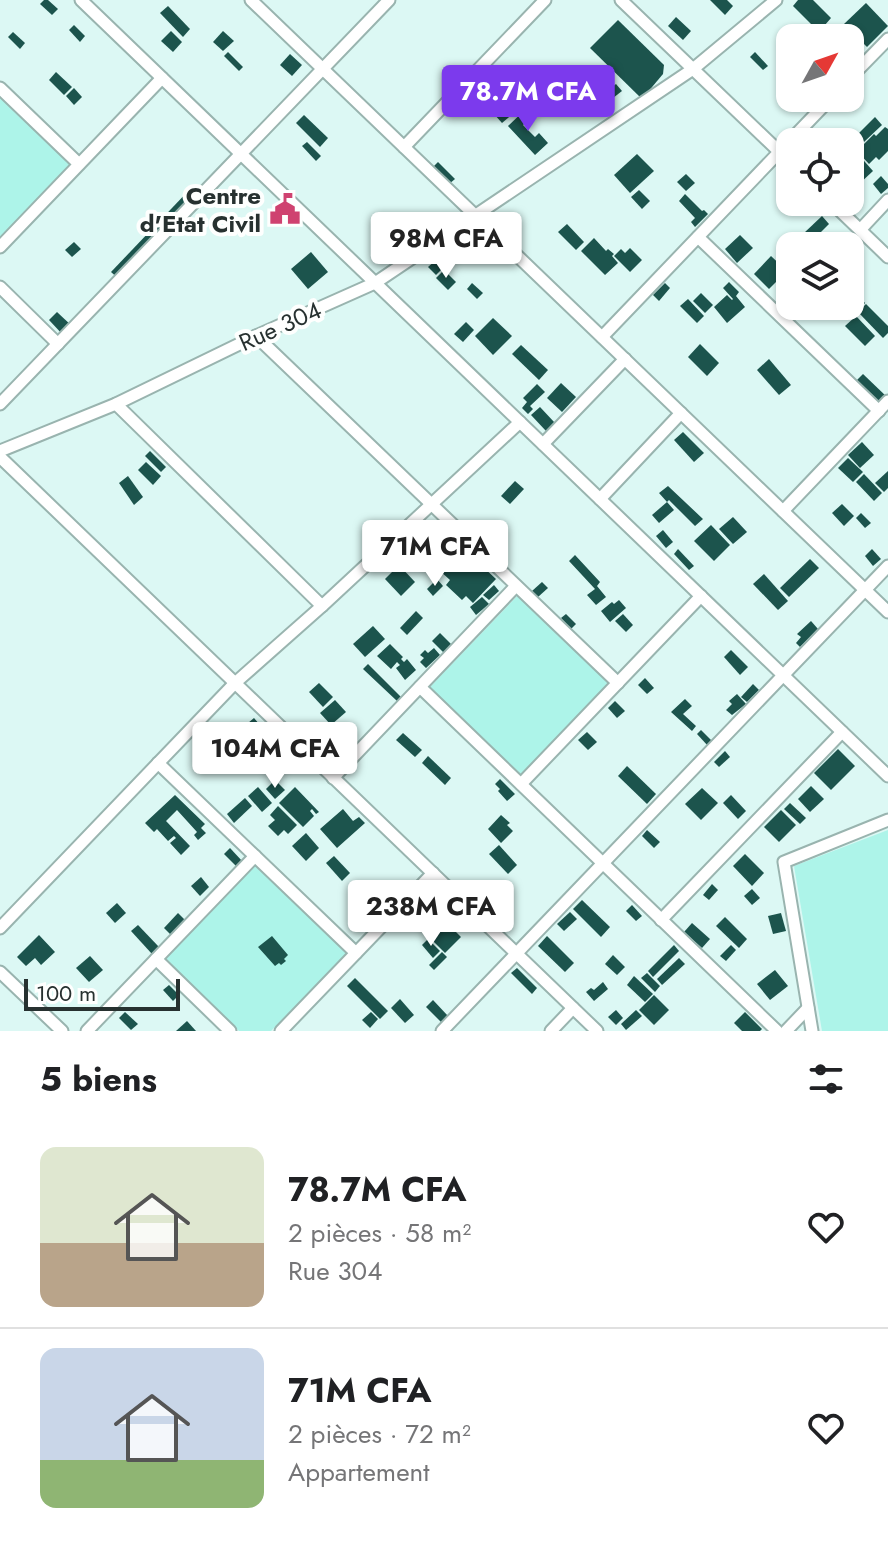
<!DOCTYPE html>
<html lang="fr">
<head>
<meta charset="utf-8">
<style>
	:root { --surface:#fff; --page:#f6f6f6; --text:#202124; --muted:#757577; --line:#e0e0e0; --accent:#7c3aed }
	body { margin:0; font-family:Jost,sans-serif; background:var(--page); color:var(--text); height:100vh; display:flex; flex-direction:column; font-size:30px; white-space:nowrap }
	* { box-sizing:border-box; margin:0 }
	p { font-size:26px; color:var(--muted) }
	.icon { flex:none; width:44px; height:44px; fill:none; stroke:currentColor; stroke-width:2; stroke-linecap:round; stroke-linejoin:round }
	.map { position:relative; height:1031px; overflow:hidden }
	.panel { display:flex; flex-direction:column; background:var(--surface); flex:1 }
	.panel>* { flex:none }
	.needle { width:52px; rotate:50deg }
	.buttons { position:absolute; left:776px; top:24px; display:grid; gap:16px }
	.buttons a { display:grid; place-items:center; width:88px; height:88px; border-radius:16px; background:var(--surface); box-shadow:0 2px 6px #0004; font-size:40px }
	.scale { position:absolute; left:24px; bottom:20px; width:156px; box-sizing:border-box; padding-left:8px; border:4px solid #273130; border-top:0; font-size:22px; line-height:28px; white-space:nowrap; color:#273130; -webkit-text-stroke:6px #fefffe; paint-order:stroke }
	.price { position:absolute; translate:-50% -68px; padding:0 18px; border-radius:8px; background:#fff; color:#222; font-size:26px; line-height:52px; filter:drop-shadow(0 2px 4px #0008) }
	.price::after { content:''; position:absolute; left:50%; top:48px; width:24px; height:18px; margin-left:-12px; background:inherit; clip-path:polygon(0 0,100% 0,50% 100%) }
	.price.on { background:var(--accent); color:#fff }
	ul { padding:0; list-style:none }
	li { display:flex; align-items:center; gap:24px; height:200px; padding:0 40px }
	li+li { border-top:2px solid var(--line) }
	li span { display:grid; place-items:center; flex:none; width:224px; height:160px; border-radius:16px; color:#555 }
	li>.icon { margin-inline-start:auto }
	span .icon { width:96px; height:96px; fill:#fffc; stroke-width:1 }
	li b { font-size:34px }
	h2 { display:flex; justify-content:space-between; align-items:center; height:96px; padding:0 40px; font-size:34px }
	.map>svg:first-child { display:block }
	.green { fill:#adf4e9 }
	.building { fill:#1c544d }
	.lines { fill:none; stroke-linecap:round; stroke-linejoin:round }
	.street-casing { stroke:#99b4af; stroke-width:15 }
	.street { stroke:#fff; stroke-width:11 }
	.labels { text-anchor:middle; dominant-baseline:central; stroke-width:8; stroke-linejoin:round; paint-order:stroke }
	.poi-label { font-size:24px; font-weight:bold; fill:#273130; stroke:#fefffe; text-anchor:end }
	.street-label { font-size:24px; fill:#273130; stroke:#fefffe }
</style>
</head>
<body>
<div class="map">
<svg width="888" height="1031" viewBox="0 0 888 1031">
	<rect width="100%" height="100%" fill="#dcf8f4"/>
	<g class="green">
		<polygon points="0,97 70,165 0,237"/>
		<polygon points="520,593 612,683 520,777 429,688"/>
		<polygon points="888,830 888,1031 822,1031 794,866"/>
		<polygon points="256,863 347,953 271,1031 239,1031 164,957"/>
	</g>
	<g class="building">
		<polygon points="44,0 48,0 58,9 52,15 40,4"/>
		<polygon points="710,0 727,0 733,6 725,15"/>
		<polygon points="798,0 813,0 831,18 819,32 793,6"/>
		<polygon points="866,3 888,26 867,47 844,24"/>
		<polygon points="168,6 190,29 183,37 160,13"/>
		<polygon points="676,17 691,31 683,40 668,26"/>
		<polygon points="618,20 664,65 663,74 642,99 590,48"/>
		<polygon points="74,25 85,36 80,42 69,30"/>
		<polygon points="171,31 182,42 173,52 161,41"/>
		<polygon points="223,31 234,41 223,51 213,42"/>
		<polygon points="13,32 25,43 20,49 8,37"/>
		<polygon points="228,52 243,67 239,71 224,56"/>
		<polygon points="755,52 768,66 763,70 750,57"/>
		<polygon points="290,54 302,65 292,76 280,65"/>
		<polygon points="56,72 72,87 64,95 49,80"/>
		<polygon points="616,84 622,91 613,98 607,91"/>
		<polygon points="74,88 82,97 74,105 66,96"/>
		<polygon points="505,88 521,107 502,123 486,105"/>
		<polygon points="601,96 608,105 600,112 592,104"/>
		<polygon points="528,107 534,114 523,125 535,137 539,133 548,143 535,155 508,126"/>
		<polygon points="304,115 328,138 320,147 296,123"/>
		<polygon points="875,117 882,125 864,142 857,135"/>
		<polygon points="885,127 888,129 888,151 879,160 876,157 869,164 857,151 874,134 876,136"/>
		<polygon points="307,142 321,156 316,161 302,146"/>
		<polygon points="857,153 873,171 858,185 850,176 850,159"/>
		<polygon points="637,154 654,171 630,193 614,175"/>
		<polygon points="438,162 455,179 449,184 433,167"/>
		<polygon points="686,174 695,183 686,191 677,182"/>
		<polygon points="881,176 888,184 888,188 881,194 873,184"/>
		<polygon points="192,187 200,196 120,280 111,272"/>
		<polygon points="639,190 650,201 642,209 631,197"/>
		<polygon points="685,194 702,211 704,210 708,214 695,227 691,222 695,218 679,201"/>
		<polygon points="822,216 829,224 812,241 804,233"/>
		<polygon points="567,224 584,242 576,250 558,232"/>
		<polygon points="740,235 753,248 737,263 725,249"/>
		<polygon points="594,238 606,251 608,249 614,254 612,256 618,263 605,275 581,251"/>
		<polygon points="74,242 81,249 72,257 65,250"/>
		<polygon points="630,248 642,260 630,272 614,256 621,249 625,253"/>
		<polygon points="311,252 328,272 308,289 291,269"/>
		<polygon points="771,256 787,271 769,289 754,274"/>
		<polygon points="436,260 443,268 436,275 428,267"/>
		<polygon points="444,270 456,282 448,290 436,278"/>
		<polygon points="729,282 739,292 736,296 745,307 727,323 714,307 727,295 732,300 733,299 723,288"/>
		<polygon points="472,283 483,293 477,299 467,289"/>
		<polygon points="665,283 670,288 659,301 653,295"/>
		<polygon points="850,288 865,303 856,312 850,305"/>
		<polygon points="701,293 713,305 705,313 693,301"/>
		<polygon points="688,299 704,316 697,323 680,306"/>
		<polygon points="866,304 888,326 888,333 883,338 858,312"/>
		<polygon points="846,306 849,306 856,313 848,320 840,311"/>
		<polygon points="57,312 73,327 64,336 49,320"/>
		<polygon points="856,316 875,336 865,346 845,326"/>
		<polygon points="493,318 512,336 493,355 475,336"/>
		<polygon points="466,322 474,330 463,342 454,334"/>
		<polygon points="700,344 719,363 707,376 688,357"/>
		<polygon points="521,345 548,370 539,380 512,354"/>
		<polygon points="769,359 791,385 779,395 757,370"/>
		<polygon points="863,374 888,398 881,405 856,381"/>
		<polygon points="561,383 576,397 562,412 547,398"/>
		<polygon points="537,384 545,392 530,406 533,409 528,414 522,408 527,402 523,398"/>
		<polygon points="540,407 555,423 546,431 531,415"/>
		<polygon points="683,432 704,453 694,462 674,440"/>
		<polygon points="862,442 874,455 860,468 848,455"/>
		<polygon points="150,451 166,467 161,472 145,456"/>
		<polygon points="848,458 863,472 853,482 838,468"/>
		<polygon points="146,462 161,476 153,485 138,470"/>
		<polygon points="888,471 888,488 884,492 875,483"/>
		<polygon points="864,474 882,493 874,501 856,482"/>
		<polygon points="128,476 143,497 134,505 119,483"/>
		<polygon points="515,481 524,489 510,504 501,496"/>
		<polygon points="668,486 703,519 695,526 669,500 667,502 659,493"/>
		<polygon points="667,502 674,510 659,523 652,515"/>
		<polygon points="842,504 854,516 844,526 832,513"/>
		<polygon points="861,513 871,523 865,528 856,518"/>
		<polygon points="733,517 747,532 733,544 719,529"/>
		<polygon points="711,525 730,545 714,561 694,541"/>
		<polygon points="663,530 673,542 666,548 656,536"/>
		<polygon points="462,546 479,562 473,569 476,572 482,566 496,579 473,603 466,596 462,600 446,585 450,580 439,570"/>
		<polygon points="678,549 694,566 689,570 674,554"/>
		<polygon points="872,549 881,559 873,566 865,556"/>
		<polygon points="575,555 600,582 597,586 606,597 596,605 587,595 595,589 569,561"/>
		<polygon points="810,559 819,568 789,597 780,588"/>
		<polygon points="399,565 415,582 401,596 385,579"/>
		<polygon points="764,574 788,601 778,610 753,584"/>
		<polygon points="437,579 443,586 433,596 427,589"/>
		<polygon points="542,582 548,588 538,597 532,591"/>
		<polygon points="494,585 499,591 489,600 483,595"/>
		<polygon points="482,597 489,604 476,615 470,607"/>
		<polygon points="619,600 626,608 610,622 601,611 612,602 614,604"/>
		<polygon points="416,611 423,618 407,635 400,628"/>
		<polygon points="566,614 576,624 571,629 561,618"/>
		<polygon points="623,614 633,625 626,632 615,621"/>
		<polygon points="811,621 818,629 800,647 796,643 801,637 797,634"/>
		<polygon points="373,626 385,639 365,657 353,644"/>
		<polygon points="440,633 452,645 444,653 432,641"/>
		<polygon points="390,644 403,657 401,659 404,662 407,659 416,670 405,680 396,668 400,665 397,662 391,669 377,656"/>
		<polygon points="434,648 440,655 426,668 420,662 424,658 420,655 425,650 428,653"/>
		<polygon points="731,650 748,667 740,675 724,657"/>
		<polygon points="368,664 401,697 397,701 363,669"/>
		<polygon points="645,678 654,688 647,694 638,685"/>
		<polygon points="319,683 333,697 323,707 309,692"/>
		<polygon points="753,684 759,690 747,702 741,697"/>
		<polygon points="737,694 746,704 732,715 726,710 732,704 729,701"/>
		<polygon points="685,699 692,706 683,714 696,726 692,731 671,712"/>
		<polygon points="335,700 346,712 331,725 320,713"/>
		<polygon points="615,701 625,711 617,718 608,708"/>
		<polygon points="254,718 267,733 252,746 243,736 246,733 242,728"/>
		<polygon points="701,730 713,742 708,746 697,734"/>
		<polygon points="587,732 597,742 588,750 578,740"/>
		<polygon points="403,733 422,750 415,757 396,740"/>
		<polygon points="231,736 256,764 248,772 223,744"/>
		<polygon points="838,749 855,766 831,790 814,773"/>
		<polygon points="725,751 730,757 719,767 714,762"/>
		<polygon points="428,756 451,778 445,785 422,763"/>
		<polygon points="627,766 656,794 647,804 618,776"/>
		<polygon points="500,779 515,794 507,801 498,791 500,789 495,784"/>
		<polygon points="275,780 285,790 275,799 266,789"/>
		<polygon points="811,786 824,799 810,812 798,799"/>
		<polygon points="258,787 272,803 262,812 248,796"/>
		<polygon points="295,787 319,812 316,814 312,809 310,811 314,816 303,827 279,803"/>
		<polygon points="702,788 718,803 701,820 685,804"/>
		<polygon points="175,795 205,824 201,828 206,833 198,840 194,835 197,832 177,810 166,821 190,846 181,855 170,843 176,838 174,836 168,841 157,829 154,832 145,823"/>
		<polygon points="731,795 746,811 738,819 723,803"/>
		<polygon points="245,798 252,806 234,823 227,814"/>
		<polygon points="790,803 806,818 800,824 784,809"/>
		<polygon points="278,806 297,825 288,834 284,830 278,836 268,826 275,820 270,815"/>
		<polygon points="343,809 353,821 359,817 365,823 337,848 320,829"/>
		<polygon points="781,810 796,825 779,842 764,827"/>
		<polygon points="501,815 510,823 507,825 513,831 501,843 488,829"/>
		<polygon points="647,830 660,842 654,848 642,836"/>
		<polygon points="306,833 319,848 306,861 292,846"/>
		<polygon points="499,845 517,865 508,874 489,854"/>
		<polygon points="230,848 243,862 238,868 224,854"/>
		<polygon points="745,854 764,873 752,886 733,866"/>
		<polygon points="334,856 350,873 342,881 326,863"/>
		<polygon points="201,877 209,887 200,896 191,886"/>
		<polygon points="712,884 718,890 709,900 703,895"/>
		<polygon points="752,889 760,898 752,905 744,896"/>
		<polygon points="582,900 610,927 601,937 573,909"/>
		<polygon points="117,903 126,913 115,923 106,913"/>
		<polygon points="632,905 642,916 636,921 626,911"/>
		<polygon points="570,912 577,919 564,931 557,924"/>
		<polygon points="178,913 186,921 172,936 164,928"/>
		<polygon points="781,913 786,931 773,934 768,916"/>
		<polygon points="725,917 747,939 739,948 716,926"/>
		<polygon points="445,921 461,937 445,953 429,937"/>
		<polygon points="692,923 710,939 702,948 684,932"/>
		<polygon points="138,925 159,947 152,954 131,931"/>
		<polygon points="39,935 55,952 41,965 35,958 26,966 17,957"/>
		<polygon points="272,936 288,955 284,959 286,961 281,965 279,963 275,966 258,947"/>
		<polygon points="547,936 574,963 565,972 538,946"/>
		<polygon points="428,939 440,951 433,958 422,945"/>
		<polygon points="674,945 679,951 653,977 648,971"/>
		<polygon points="731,945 736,950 726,961 720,956"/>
		<polygon points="442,952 447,957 434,970 429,965"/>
		<polygon points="613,955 625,967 617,975 605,964"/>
		<polygon points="90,956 103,970 89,982 76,968"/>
		<polygon points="679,958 685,964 662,985 657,979"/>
		<polygon points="517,968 537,988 532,994 511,973"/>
		<polygon points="775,970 788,986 770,1000 757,984"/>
		<polygon points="647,973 660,986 655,992 641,978"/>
		<polygon points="634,976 653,994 645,1002 627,985"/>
		<polygon points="355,978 388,1011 380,1019 347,986"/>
		<polygon points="603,982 608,989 594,1001 586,992 591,988 594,990"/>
		<polygon points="169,985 179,995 173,1001 163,990"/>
		<polygon points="654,995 669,1010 654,1025 639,1010"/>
		<polygon points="400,999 414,1015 405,1023 391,1008"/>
		<polygon points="433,1000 448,1016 441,1022 426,1007"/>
		<polygon points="616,1010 623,1018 616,1025 608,1017"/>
		<polygon points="636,1010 642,1016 626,1030 621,1024"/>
		<polygon points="125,1012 138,1024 131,1030 119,1018"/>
		<polygon points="371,1012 378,1019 370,1028 362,1020"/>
		<polygon points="745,1012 762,1029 760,1031 742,1031 734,1023"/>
		<polygon points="187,1021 196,1031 176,1031"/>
	</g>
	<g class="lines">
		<defs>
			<g id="street">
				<polyline points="81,0 888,776"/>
				<polyline points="251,0 888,612"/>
				<polyline points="621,0 790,162"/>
				<polyline points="850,78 888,39"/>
				<polyline points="0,88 79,164"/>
				<polyline points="404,147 545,0"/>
				<polyline points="831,202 888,257"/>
				<polyline points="860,230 888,200"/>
				<polyline points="698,237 879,411"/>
				<polyline points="0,247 162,78"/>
				<polyline points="0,287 58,344"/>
				<polyline points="256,336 618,683"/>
				<polyline points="602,337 831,98"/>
				<polyline points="0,404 389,0"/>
				<polyline points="116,404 322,606"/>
				<polyline points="543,444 625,359"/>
				<polyline points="0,451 116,404 256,336 375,283 693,69 776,0"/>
				<polyline points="0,457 597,1031"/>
				<polyline points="600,499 681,413"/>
				<polyline points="783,511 888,401"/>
				<polyline points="420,687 777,1031"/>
				<polyline points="158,763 356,953"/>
				<polyline points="333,778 516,586"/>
				<polyline points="521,784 701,596"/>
				<polyline points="661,920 842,732"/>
				<polyline points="0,928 235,683 322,606 520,422"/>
				<polyline points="156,959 230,1031"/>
				<polyline points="0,972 62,1031"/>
				<polyline points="87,1031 255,856"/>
				<polyline points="281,1031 433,873"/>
				<polyline points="442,1031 888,566"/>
				<polyline points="551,1031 573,1008"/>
				<polyline points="786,1031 808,1008"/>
				<polyline points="812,1031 784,862 888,820"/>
			</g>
		</defs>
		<use href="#street" class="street-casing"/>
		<use href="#street" class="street"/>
	</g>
	<defs>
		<symbol id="civic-bare" viewBox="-9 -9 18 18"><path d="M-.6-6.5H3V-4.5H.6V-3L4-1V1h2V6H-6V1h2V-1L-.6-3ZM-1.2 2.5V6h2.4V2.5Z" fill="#cf4270" stroke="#fefffe" stroke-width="2.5" paint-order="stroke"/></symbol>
	</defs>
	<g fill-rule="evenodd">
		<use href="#civic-bare" x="263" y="187" width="44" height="44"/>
	</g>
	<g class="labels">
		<g class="poi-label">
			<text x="261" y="195">Centre<tspan x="261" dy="28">d'Etat Civil</tspan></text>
		</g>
		<g class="street-label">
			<text transform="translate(280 326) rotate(-24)">Rue 304</text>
		</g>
	</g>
</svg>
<div class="buttons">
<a><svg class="needle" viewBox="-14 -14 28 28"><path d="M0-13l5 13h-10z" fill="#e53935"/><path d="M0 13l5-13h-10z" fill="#757577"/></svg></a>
<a><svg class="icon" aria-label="locate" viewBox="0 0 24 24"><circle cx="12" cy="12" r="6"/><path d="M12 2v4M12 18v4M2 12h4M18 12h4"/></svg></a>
<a><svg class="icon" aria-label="layers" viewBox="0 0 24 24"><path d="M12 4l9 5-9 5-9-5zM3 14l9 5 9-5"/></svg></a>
</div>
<div class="scale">100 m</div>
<b class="price on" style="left:528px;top:133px">78.7M CFA</b>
<b class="price" style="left:446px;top:280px">98M CFA</b>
<b class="price" style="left:435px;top:588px">71M CFA</b>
<b class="price" style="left:275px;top:790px">104M CFA</b>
<b class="price" style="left:431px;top:948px">238M CFA</b>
</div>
<section class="panel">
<h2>5 biens<svg class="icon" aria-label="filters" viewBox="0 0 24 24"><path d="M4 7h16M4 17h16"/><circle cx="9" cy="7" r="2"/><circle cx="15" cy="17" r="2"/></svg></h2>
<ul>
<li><span style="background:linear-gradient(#dfe7d0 60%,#b9a48a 0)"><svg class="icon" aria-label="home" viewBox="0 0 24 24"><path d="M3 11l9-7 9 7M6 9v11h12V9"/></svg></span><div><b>78.7M CFA</b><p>2 pièces · 58 m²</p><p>Rue 304</p></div><svg class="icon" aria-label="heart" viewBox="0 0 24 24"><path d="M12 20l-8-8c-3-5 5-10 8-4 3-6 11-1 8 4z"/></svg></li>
<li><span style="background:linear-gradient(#c9d6e8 70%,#8fb573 0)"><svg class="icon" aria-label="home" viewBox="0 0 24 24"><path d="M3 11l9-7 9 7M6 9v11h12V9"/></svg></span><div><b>71M CFA</b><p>2 pièces · 72 m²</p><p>Appartement</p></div><svg class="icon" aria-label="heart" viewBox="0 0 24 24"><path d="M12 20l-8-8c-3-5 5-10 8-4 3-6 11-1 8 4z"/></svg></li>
</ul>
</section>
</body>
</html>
